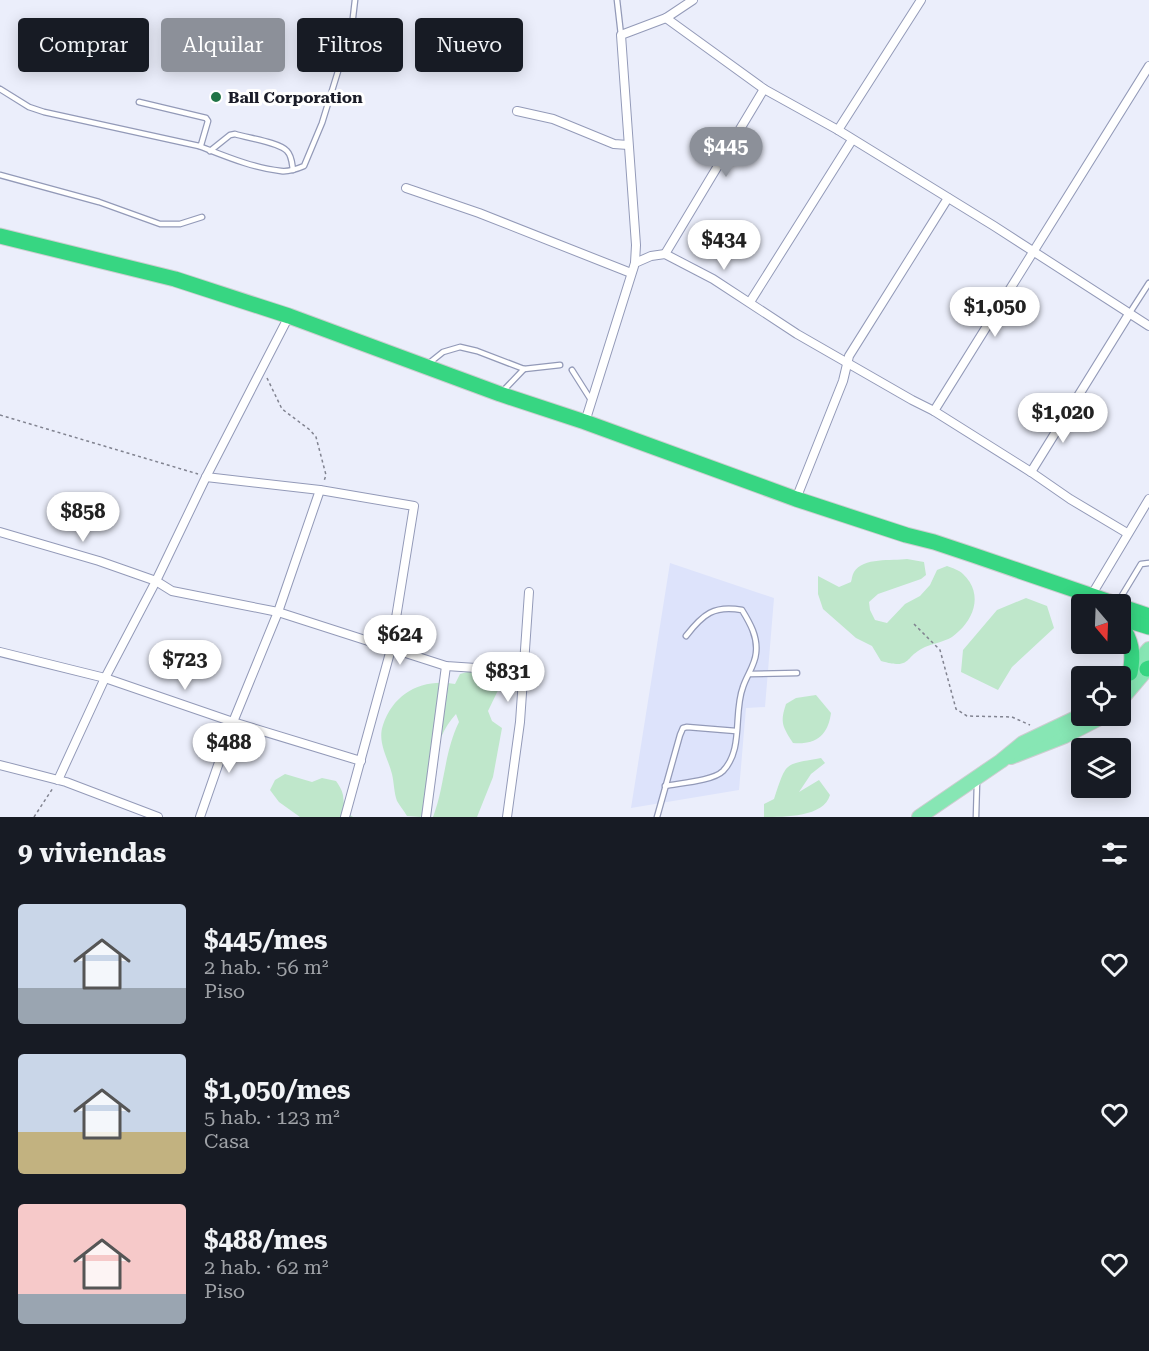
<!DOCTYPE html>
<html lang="es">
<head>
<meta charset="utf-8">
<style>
	:root { --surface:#171b24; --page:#20242c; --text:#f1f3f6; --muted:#9ea1a6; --accent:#8c9099 }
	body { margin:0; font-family:"Roboto Serif",serif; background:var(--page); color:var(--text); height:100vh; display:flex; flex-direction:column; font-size:22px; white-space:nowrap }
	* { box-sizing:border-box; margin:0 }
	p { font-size:20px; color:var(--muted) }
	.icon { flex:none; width:33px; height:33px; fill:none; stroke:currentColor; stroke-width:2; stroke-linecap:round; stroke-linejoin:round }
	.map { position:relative; height:817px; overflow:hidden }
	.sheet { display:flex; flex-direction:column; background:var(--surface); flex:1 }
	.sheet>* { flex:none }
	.banner { position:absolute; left:18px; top:18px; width:600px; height:54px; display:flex; gap:12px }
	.needle { width:39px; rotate:161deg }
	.tools { position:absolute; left:1071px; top:594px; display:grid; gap:12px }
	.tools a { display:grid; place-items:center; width:60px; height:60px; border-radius:6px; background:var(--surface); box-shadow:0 3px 15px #0003; font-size:30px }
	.price { position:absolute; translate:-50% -51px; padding:0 14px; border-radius:21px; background:#fff; color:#222; font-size:20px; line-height:39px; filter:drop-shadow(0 2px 3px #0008) }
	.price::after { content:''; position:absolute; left:50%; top:36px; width:18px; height:14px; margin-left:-9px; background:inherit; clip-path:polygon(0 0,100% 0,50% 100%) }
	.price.current { background:var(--accent); color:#fff }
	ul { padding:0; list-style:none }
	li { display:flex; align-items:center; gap:18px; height:150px; padding:0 18px }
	li span { display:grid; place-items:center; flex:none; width:168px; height:120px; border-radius:6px; color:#555 }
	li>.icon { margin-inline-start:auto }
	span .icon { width:72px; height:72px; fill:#fffc; stroke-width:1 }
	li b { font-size:26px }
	h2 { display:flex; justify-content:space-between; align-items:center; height:72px; padding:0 18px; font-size:26px }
	.tag { padding:0 21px; border-radius:6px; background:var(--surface); box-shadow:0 3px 15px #0003; font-size:21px; line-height:54px }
	.tag.current { background:var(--accent); color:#fff }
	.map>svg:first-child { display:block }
	.built { fill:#dde3fb }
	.green { fill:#bfe7cb }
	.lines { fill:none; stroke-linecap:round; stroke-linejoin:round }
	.lane-casing { stroke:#939ab8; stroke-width:7 }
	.street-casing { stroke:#939ab8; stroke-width:10 }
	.primary-casing { stroke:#cdcdd0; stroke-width:16 }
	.highway-casing { stroke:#cdcdd0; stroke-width:17 }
	.path { stroke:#818390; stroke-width:1.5; stroke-dasharray:3 3; stroke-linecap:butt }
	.lane { stroke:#fff; stroke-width:4.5 }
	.street { stroke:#fff; stroke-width:8 }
	.primary { stroke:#87e6b4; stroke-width:14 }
	.highway { stroke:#37d682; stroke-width:15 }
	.poi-dot { fill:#207446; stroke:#fff; stroke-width:2 }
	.labels { text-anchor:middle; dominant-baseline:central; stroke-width:6; stroke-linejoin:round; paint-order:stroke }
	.poi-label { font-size:16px; font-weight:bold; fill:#1a1c28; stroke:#fff; text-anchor:start }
</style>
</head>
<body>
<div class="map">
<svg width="1149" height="817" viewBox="0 0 1149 817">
	<rect width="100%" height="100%" fill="#ebeefb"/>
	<polygon class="built" points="670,563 774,598 765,707 746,708 739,790 631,808"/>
	<g class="green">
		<path d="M907,559L924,562L926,575L921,579L878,594L869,602L870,610L875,620L887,623L905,604L920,596L930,585L937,570L947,566C952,568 959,570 963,574C985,595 973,622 952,637C944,642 934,643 925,647C903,657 913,670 881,661L872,646L856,638L823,609L818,594V576L839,587L851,582C852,579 852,575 854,572C863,557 892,561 907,559Z"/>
		<polygon points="1026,598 1047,606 1054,628 1012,667 998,690 961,672 963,650 997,610"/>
		<path d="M488,666L503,680L488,711L492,721L502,728L493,777L477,817H433C445,786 444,752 459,722L456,714C432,739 431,782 424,814L420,817L407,816C404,811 400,806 397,801C394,793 394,782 392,774C388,758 377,742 383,725C394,692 423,678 455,684L460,674Z"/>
		<path d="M816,695L831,713C828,736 815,745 793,743C782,726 780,722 786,704L796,698Z"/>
		<path d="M821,758L825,763L811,774L799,792L819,780L830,795C824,817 785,817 764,817V804L774,799C787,761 783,765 821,758Z"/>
		<path d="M285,774L312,782L322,778L336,781C339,785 342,790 343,795C344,805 344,811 353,817H300L279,802L270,790L275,780Z"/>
	</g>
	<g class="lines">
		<defs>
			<g id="lane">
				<polyline points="617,0 621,35"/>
				<polyline points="0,89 29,107 44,112 199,146 201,145 208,121 206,118 139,102"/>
				<path d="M199,146C225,156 253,168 281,171C289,172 297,169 304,166L322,123L352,26L355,0"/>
				<path d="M210,151L230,135L235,134C247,138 279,142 287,151C292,156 292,164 293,170"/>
				<polyline points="0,175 99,202 160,224 180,224 202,217"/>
				<polyline points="1129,314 1149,283"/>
				<polyline points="428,364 443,352 460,347 477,351 524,369 560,365"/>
				<polyline points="572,370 591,400"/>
				<polyline points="502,392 524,369"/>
				<polyline points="1118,602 1141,564 1149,563"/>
				<polyline points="750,674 797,673"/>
				<path d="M665,786C680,783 713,781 723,771C744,749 733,713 743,687C747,675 755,665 756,653C758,637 750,623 742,610C714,605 703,614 686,636"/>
				<polyline points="657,817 680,735 683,728 687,727 736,731"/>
				<polyline points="976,817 977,782"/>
			</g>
			<g id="street">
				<polyline points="666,18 764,89 838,130 994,226 1149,326"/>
				<polyline points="517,111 553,119 614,144 628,145"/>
				<polyline points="838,130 921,0"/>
				<polyline points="406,188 479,213 631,273"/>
				<polyline points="665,254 764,89"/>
				<polyline points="635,263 636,245 621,35 666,18 693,0"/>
				<polyline points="750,302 852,140"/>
				<polyline points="934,411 1149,66"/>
				<polyline points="585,422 635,263 651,256 665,254 713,279 797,334 912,400 934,411 1031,472 1070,499 1127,533"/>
				<polyline points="1031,472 1129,314"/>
				<polyline points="206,477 320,490 414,506 391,649 345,817"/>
				<polyline points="796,499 843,381 849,356 948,198"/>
				<polyline points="0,532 99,561 156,581 172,591 278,612 446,666 523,671"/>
				<polyline points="1091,596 1149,499"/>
				<polyline points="0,652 105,678 233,722 361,761"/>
				<polyline points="0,765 66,782 158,817"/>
				<polyline points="58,780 105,678 156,581 206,477 289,316"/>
				<polyline points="200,817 233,722 278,612 320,490"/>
				<polyline points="426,817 446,666"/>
				<polyline points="507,817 520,722 529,592"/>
			</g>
			<g id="primary">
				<polyline points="1120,683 1149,649"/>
				<polyline points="1120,701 1149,667"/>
				<polyline points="1011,757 1065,736 1104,716"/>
				<polyline points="919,817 1001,761 1023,743 1082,715"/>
			</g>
			<g id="highway">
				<polyline points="0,236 175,279 289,316 500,394 585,422 796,499 906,535 934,542 973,555 1116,604"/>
				<polyline points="1120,606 1149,616"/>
				<polyline points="1120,618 1149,627"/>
				<path d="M1120,624C1132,640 1134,654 1130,673"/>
				<polyline points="1147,669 1149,668"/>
			</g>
		</defs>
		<use href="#lane" class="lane-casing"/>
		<use href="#street" class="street-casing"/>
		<use href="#primary" class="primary-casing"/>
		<use href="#highway" class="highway-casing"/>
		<g class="path">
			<polyline points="267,378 282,409 310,430 316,437 326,475 324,481"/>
			<polyline points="0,415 198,474"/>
			<polyline points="914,624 940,650 956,709 967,716 1012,717 1030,725"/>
			<polyline points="34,817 53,788"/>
		</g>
		<use href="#lane" class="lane"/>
		<use href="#street" class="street"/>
		<use href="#primary" class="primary"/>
		<use href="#highway" class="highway"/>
	</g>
	<circle class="poi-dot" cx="216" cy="97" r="6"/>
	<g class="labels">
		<g class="poi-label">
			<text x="228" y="97">Ball Corporation</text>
		</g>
	</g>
</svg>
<div class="tools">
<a><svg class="needle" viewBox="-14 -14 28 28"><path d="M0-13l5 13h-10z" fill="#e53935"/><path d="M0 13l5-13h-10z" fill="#9ea1a6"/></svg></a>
<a><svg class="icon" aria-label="locate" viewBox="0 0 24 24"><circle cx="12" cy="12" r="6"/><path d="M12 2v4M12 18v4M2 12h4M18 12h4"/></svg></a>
<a><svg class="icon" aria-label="layers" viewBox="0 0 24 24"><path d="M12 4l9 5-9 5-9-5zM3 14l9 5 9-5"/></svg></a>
</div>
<b class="price current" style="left:726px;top:178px">$445</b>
<b class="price" style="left:724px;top:271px">$434</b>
<b class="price" style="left:995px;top:338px">$1,050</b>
<b class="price" style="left:1063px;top:444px">$1,020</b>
<b class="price" style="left:83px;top:543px">$858</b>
<b class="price" style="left:400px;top:666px">$624</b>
<b class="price" style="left:185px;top:691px">$723</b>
<b class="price" style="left:508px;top:703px">$831</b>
<b class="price" style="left:229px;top:774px">$488</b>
<div class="banner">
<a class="tag">Comprar</a>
<a class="tag current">Alquilar</a>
<a class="tag">Filtros</a>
<a class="tag">Nuevo</a>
</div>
</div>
<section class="sheet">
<h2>9 viviendas<svg class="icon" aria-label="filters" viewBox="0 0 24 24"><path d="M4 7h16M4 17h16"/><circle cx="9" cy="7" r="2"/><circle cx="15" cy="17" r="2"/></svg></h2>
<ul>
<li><span style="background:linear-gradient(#c9d6e8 70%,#9aa5b1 0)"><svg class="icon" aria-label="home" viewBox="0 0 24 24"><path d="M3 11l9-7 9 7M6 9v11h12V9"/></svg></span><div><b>$445/mes</b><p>2 hab. · 56 m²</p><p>Piso</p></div><svg class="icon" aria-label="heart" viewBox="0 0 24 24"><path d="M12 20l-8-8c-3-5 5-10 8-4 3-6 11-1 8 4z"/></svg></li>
<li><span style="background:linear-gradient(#c9d6e8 65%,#c2b280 0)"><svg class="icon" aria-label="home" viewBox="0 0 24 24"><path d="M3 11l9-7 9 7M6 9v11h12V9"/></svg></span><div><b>$1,050/mes</b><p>5 hab. · 123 m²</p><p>Casa</p></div><svg class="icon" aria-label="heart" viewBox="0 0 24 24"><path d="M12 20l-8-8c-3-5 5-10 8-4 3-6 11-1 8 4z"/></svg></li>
<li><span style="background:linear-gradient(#f6c9c9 75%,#9aa5b1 0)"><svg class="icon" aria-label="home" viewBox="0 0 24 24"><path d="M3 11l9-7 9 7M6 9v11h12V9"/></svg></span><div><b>$488/mes</b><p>2 hab. · 62 m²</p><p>Piso</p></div><svg class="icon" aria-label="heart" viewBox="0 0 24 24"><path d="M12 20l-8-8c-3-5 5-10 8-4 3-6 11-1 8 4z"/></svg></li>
</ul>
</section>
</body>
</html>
